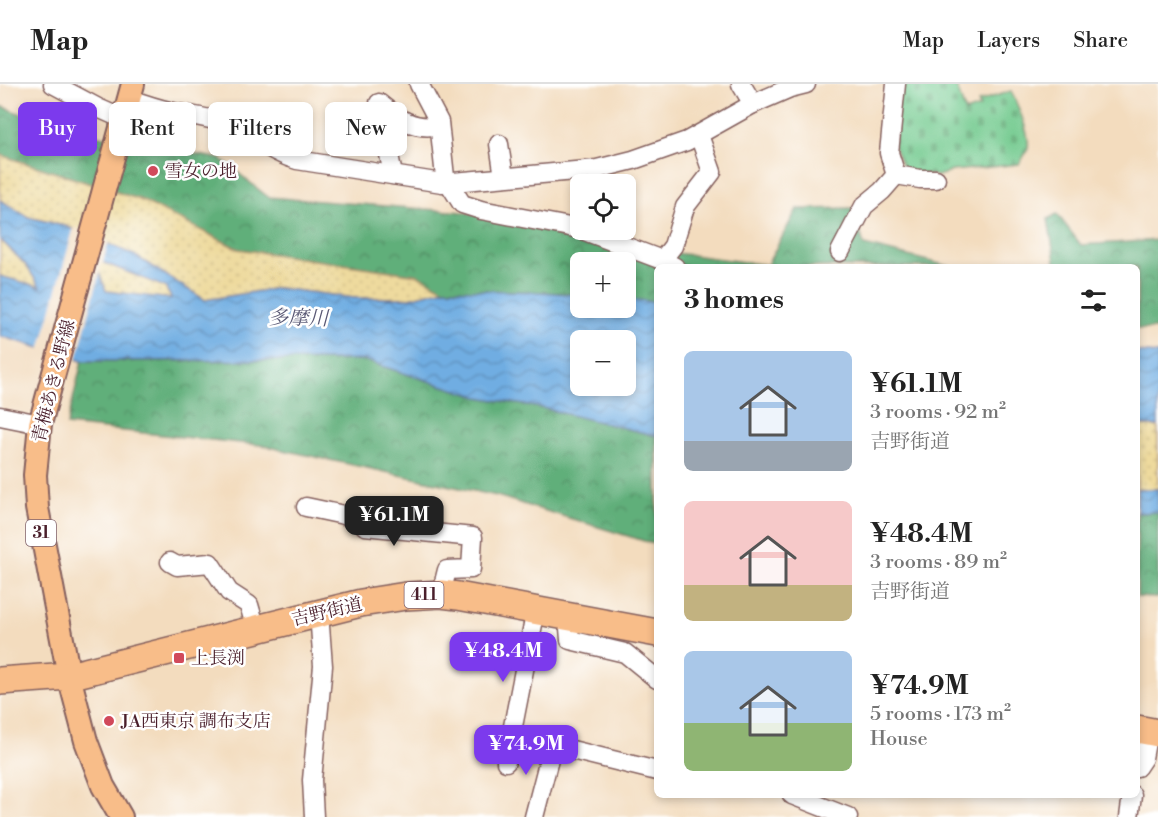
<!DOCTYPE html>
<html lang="en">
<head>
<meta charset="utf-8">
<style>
	:root { --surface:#fff; --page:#f6f6f6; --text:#222; --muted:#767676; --line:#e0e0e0; --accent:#7c3aed }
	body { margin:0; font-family:"Libre Bodoni","Noto Serif JP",serif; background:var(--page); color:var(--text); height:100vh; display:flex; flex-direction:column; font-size:22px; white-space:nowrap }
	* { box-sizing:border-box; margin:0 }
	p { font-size:20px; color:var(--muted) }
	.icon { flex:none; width:33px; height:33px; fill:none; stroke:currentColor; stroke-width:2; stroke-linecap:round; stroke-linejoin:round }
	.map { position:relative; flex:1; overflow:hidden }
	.side { position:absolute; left:654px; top:180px; width:486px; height:534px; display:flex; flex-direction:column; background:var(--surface); border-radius:9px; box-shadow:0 3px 9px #0003 }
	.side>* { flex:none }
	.guide { position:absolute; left:18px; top:18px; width:546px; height:54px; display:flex; gap:12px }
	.tools { position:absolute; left:570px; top:90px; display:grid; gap:12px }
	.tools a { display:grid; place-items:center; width:66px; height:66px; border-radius:9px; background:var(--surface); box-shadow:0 3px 9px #0003; font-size:30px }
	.price { position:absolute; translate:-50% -51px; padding:0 14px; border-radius:12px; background:var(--accent); color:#fff; font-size:20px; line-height:39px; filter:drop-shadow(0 2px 3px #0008) }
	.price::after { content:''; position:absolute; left:50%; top:36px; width:18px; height:14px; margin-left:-9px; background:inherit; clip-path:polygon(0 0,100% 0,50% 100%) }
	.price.selected { background:#222; color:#fff }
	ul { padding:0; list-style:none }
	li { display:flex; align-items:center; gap:18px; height:150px; padding:0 30px }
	li span { display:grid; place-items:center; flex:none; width:168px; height:120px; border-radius:9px; color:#555 }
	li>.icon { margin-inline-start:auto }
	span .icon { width:72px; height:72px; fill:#fffc; stroke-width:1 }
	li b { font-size:26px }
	h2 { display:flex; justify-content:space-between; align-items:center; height:72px; padding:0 30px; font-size:26px }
	.tag { padding:0 21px; border-radius:9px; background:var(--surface); box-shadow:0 3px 9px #0003; font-size:21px; line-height:54px }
	.tag.selected { background:var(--accent); color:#fff }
	header { display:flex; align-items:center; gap:36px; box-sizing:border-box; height:84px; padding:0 30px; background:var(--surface); border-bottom:2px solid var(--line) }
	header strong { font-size:28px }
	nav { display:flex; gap:33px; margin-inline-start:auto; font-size:21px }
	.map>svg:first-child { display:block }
	.forest { fill:url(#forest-crowns); stroke:#556752; stroke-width:1.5 }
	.sand { fill:url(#sand-dots); stroke:#9c7c64; stroke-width:1.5 }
	.cemetery { fill:url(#cemetery-stones); stroke:#60755e; stroke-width:1.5 }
	.water { fill:url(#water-waves); stroke:#5d6686; stroke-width:1.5; fill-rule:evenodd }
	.pier { fill:#f3dcbe }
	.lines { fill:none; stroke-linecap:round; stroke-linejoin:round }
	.minor-casing { stroke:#85615e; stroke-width:21 }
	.major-casing { stroke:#85615e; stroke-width:26 }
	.highway-casing { stroke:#85615e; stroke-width:30 }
	.minor { stroke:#fff; stroke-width:18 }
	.major { stroke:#f8bd89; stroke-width:22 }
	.highway { stroke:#f8bd89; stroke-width:27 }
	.poi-dot { fill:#d1495b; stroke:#fff; stroke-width:2 }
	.labels { text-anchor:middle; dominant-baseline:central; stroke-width:5; stroke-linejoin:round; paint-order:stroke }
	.shield { fill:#fff; stroke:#80626b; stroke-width:1.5 }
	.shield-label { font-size:16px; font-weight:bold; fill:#4a1f2b }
	.poi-label { font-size:18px; fill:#4a1f2b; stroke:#fff; text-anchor:start }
	.street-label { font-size:18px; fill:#4a1f2b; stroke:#fff }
	.water-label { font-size:20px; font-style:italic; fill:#595874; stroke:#fff }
</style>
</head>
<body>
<header>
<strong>Map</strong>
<nav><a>Map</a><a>Layers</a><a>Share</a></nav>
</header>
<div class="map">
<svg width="1158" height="733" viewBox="0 0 1158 733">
	<defs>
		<pattern id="forest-crowns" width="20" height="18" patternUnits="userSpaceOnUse" patternTransform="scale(1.5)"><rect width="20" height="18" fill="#60af7a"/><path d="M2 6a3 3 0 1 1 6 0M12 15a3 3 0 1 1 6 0" fill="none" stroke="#518e64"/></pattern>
		<pattern id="sand-dots" width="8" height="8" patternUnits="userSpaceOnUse" patternTransform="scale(1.5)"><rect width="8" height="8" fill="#eeda9e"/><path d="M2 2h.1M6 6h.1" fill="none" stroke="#cebb88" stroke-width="1.8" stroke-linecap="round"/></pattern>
		<pattern id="cemetery-stones" width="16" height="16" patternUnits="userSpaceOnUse" patternTransform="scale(1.5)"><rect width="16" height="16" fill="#75cb90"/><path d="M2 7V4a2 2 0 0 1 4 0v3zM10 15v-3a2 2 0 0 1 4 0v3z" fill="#67ae7c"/></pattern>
		<pattern id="water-waves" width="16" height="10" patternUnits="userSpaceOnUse" patternTransform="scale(1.5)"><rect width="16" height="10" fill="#70ade2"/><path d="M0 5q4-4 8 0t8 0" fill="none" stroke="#5e8cb7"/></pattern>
	</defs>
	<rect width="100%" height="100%" fill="#fff"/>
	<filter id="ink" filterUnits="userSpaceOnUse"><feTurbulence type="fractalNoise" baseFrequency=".0167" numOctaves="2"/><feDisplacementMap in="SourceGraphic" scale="12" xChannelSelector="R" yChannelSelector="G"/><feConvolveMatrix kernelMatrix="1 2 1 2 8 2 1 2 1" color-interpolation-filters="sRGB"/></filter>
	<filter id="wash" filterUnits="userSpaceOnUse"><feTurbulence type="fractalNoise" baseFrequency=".008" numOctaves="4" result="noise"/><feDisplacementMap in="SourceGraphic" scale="24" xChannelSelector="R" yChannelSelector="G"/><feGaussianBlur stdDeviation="1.35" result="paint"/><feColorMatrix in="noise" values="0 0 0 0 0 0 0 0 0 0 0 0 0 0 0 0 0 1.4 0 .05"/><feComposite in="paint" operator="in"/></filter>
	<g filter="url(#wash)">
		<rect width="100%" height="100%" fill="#f3dcbe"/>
		<g class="forest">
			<polygon points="0,22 61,45 221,75 268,113 464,128 615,161 767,181 797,125 853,124 864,161 952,183 657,183 657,218 626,215 626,178 580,178 580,211 542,208 444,205 417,191 238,165 141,116 0,71"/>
			<polygon points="1057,130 1081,161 1158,156 1158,245 1137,245 1137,183 1056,183 1048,135"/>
			<polygon points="363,276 478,313 542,324 657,352 657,461 497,412 260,361 67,341 82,277"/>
			<polygon points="1158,428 1158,514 1137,513 1137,429"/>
		</g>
		<g class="sand">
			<polygon points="0,71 141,116 238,165 418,191 444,205 410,214 355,214 278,204 205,216 134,171 66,142 28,133 0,116"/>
			<polygon points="0,155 26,181 41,204 0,192"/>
			<polygon points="94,175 165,203 172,216 106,207"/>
			<rect x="1137" y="342" width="21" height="63"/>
		</g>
		<path class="cemetery" d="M900,0H956L965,28L980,23L978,18L1011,7C1017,20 1030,49 1028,63C1027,69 1022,75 1019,80L952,87L938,92L905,88L893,61Z"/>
		<g class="water">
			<path d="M0,116L28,133L65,142L134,171L205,216L278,204L355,214H410L444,205L542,208L580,211V224H626V215L657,218V352L542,324L478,313L363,276L82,277L0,252V192L40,203L26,181L0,155ZM95,175L165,203L172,215L106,207ZM580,256H626V302H580Z"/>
			<polygon points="1137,268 1158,270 1158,342 1137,342"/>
			<polygon points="1137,405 1158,405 1158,428 1137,429"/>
		</g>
		<polygon class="pier" points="74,143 109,157 102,181 99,180 101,185 76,278 40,267"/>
	</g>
	<g filter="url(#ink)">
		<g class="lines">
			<defs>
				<g id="minor">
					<polyline points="53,0 98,24 123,35"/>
					<polyline points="419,0 439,38 445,93 462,120 481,126 580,145"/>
					<polyline points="741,0 753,20"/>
					<polyline points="896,0 889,69 896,91 920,95 936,95"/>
					<path d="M129,15C145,20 161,26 178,29C195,32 211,34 227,40C252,51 272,69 297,76L442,99L597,85L633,76L687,57L753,20L790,4L806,0"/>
					<path d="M379,19C397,34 415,47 439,41"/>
					<polyline points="384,45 393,91"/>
					<polyline points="499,60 504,93"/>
					<polyline points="582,146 662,176 675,183"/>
					<polyline points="840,168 864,122 882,107 896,91"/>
					<polyline points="662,176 673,162 685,123 712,88 699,51"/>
					<polyline points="0,332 40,340"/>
					<polyline points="306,423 358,434 365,442 473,453 471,485 447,486 441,510"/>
					<polyline points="170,478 177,482 210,479 229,508 249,521 256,545"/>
					<polyline points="568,532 570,556 625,569 657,595"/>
					<polyline points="527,655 657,687"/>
					<polyline points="506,678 536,525"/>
					<polyline points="1137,683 1143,674 1148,647"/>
					<polyline points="792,711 848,733"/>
					<polyline points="314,733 312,696 323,582 319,529"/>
					<polyline points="534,733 553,660"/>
					<polyline points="1129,733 1132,711"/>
				</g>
				<polyline id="major" points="121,733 103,702 86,657 69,592 37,424 35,391 40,340 133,0"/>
				<g id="highway">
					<polyline points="0,597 69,592 361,519 406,512 441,510 458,512 657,549"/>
					<polyline points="1137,645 1158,649"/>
				</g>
			</defs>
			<use href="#minor" class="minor-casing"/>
			<use href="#major" class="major-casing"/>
			<use href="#highway" class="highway-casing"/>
			<use href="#minor" class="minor"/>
			<use href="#major" class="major"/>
			<use href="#highway" class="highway"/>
		</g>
	</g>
	<g class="poi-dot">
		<circle cx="153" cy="87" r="6"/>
		<rect x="173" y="568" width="12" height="12" rx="3"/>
		<circle cx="109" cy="637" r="6"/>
	</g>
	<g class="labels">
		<g class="shield">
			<rect x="26" y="436" width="30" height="26" rx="4.5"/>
			<rect x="404.5" y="498" width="39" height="26" rx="4.5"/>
		</g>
		<g class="shield-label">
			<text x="41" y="449">31</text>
			<text x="424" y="511">411</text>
		</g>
		<g class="poi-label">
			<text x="165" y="87">雪女の地</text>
			<text x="191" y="574">上長渕</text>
			<text x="121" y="637">JA西東京 調布支店</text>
		</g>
		<g class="street-label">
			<text transform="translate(54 297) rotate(-76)">青梅あきる野線</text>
			<text transform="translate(327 528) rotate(-13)">吉野街道</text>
		</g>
		<g class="water-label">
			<text transform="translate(298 235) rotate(1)">多摩川</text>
		</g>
	</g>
</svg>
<div class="tools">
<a><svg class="icon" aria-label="locate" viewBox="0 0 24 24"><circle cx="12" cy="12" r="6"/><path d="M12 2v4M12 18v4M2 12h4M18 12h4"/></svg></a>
<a>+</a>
<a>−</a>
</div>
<b class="price selected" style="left:394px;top:463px">¥61.1M</b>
<b class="price" style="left:503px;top:599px">¥48.4M</b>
<b class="price" style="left:526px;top:692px">¥74.9M</b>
<div class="guide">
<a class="tag selected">Buy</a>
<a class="tag">Rent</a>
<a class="tag">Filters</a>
<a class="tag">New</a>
</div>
<section class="side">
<h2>3 homes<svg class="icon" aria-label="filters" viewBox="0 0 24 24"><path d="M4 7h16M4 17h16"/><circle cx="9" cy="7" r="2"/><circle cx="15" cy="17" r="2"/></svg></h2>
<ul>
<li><span style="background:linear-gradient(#a9c7e8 75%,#9aa5b1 0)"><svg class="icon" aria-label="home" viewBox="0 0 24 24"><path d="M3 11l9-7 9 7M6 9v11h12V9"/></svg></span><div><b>¥61.1M</b><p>3 rooms · 92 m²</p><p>吉野街道</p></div></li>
<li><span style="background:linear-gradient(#f6c9c9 70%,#c2b280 0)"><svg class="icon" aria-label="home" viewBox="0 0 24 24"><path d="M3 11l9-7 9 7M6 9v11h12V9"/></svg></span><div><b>¥48.4M</b><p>3 rooms · 89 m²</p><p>吉野街道</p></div></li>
<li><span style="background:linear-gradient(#a9c7e8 60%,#8fb573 0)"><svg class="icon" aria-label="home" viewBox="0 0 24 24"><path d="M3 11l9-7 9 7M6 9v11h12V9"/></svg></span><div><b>¥74.9M</b><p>5 rooms · 173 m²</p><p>House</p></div></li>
</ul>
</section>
</div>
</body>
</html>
